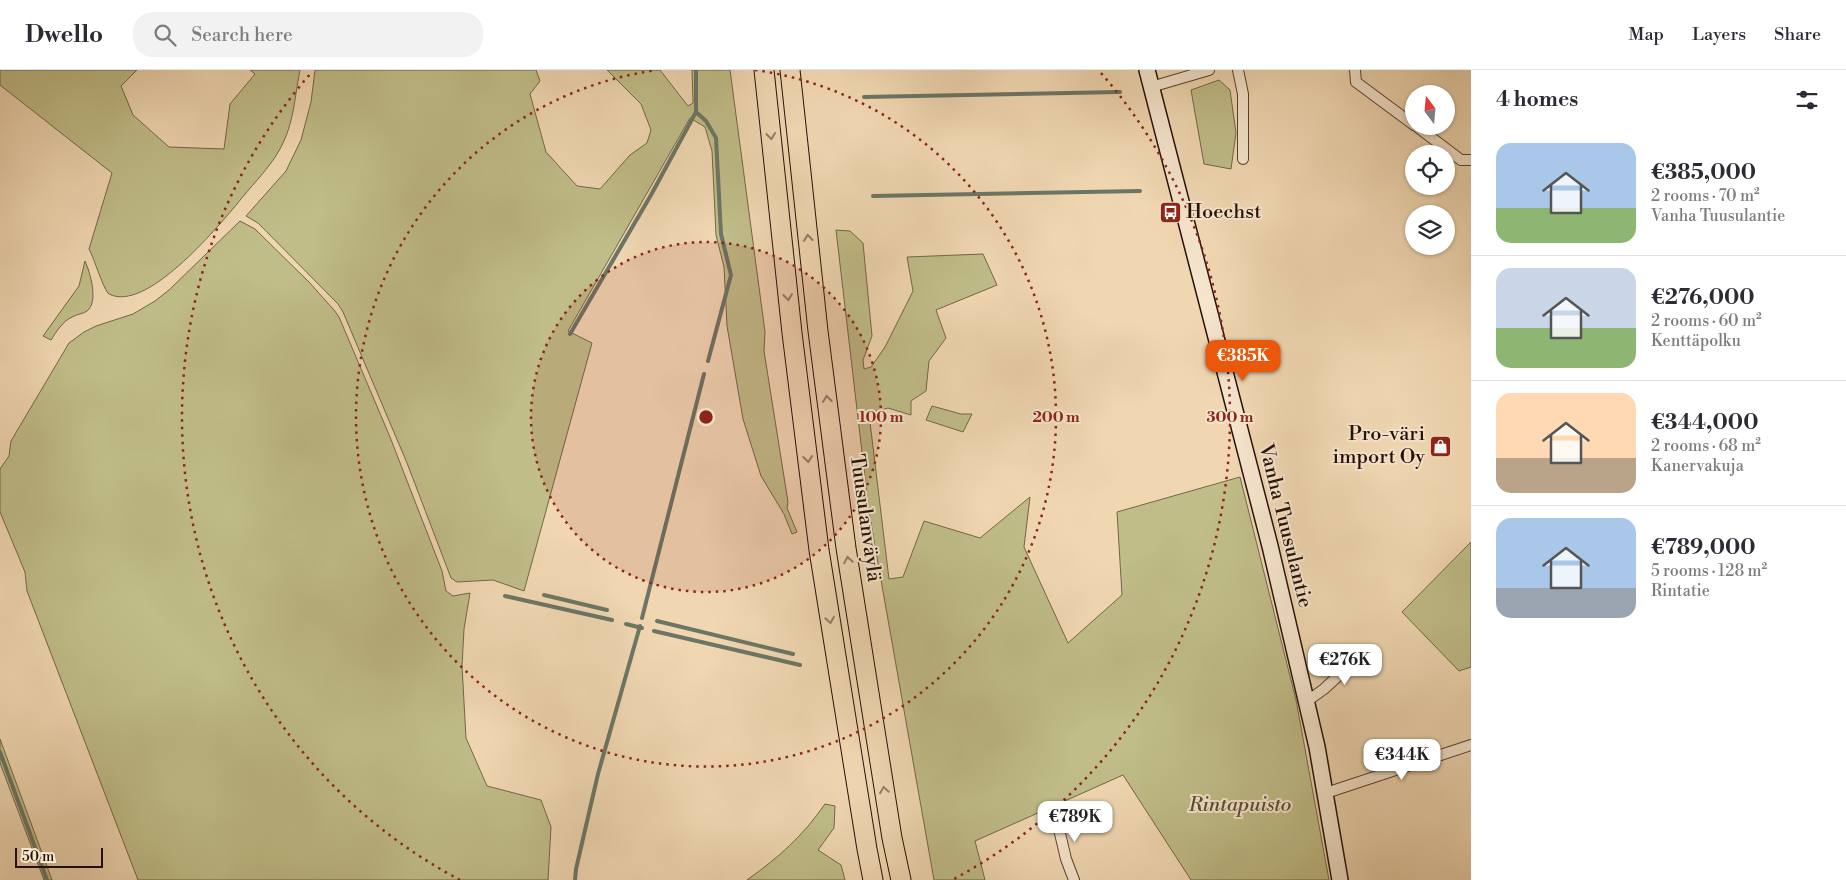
<!DOCTYPE html>
<html lang="en">
<head>
<meta charset="utf-8">
<style>
	:root { --surface:#fff; --page:#f2f2f3; --text:#2b2b33; --muted:#7c7c81; --line:#e1e1e2; --accent:#ea580c }
	body { margin:0; font-family:"Libre Bodoni",serif; background:var(--page); color:var(--text); height:100vh; display:flex; flex-direction:column; font-size:19px; white-space:nowrap }
	* { box-sizing:border-box; margin:0 }
	p { font-size:16px; color:var(--muted) }
	.icon { flex:none; width:28px; height:28px; fill:none; stroke:currentColor; stroke-width:2; stroke-linecap:round; stroke-linejoin:round }
	.map { position:relative; flex:1; overflow:hidden }
	.sheet { display:flex; flex-direction:column; background:var(--surface); width:375px }
	.sheet>* { flex:none }
	.needle { width:32px; rotate:344deg }
	.controls { position:absolute; left:1405px; top:15px; display:grid; gap:10px }
	.controls a { display:grid; place-items:center; width:50px; height:50px; border-radius:50%; background:var(--surface); box-shadow:0 1px 4px #0004; font-size:25px }
	.scale { position:absolute; left:15px; bottom:12px; width:88px; box-sizing:border-box; padding-left:5px; border:2px solid #251007; border-top:0; font-size:14px; line-height:18px; white-space:nowrap; color:#251007; -webkit-text-stroke:4px #f5e5cd; paint-order:stroke }
	.price { position:absolute; translate:-50% -42px; padding:0 11px; border-radius:10px; background:#fff; color:#222; font-size:16px; line-height:32px; filter:drop-shadow(0 1px 2px #0008) }
	.price::after { content:''; position:absolute; left:50%; top:30px; width:15px; height:11px; margin-left:-8px; background:inherit; clip-path:polygon(0 0,100% 0,50% 100%) }
	.price.current { background:var(--accent); color:#fff }
	ul { padding:0; list-style:none }
	li { display:flex; align-items:center; gap:15px; height:125px; padding:0 25px }
	li+li { border-top:1px solid var(--line) }
	li span { display:grid; place-items:center; flex:none; width:140px; height:100px; border-radius:15px; color:#555 }
	li>.icon { margin-inline-start:auto }
	span .icon { width:60px; height:60px; fill:#fffc; stroke-width:1 }
	li b { font-size:21px }
	h2 { display:flex; justify-content:space-between; align-items:center; height:60px; padding:0 25px; font-size:21px }
	header { display:flex; align-items:center; gap:30px; box-sizing:border-box; height:70px; padding:0 25px; background:var(--surface); border-bottom:1px solid var(--line) }
	header strong { font-size:24px }
	nav { display:flex; gap:28px; margin-inline-start:auto; font-size:18px }
	.search { width:350px; height:45px; background:var(--page); display:flex; align-items:center; gap:12px; box-sizing:border-box; padding:0 18px; border-radius:20px; color:var(--muted); font-size:19px }
	main { display:flex; flex:1; min-height:0 }
	.map>svg:first-child { display:block }
	.green { fill:#c0bd88; stroke:#726648 }
	.lines { fill:none; stroke-linecap:round; stroke-linejoin:round }
	.stream { stroke:#6c7666; stroke-width:4 }
	.street-casing { stroke:#584232; stroke-width:12 }
	.secondary-casing { stroke:#251007; stroke-width:18 }
	.highway-casing { stroke:#251007; stroke-width:21 }
	.street { stroke:#f5e5cd; stroke-width:10 }
	.secondary { stroke:#f5e5cd; stroke-width:15 }
	.highway { stroke:#f0d7b2; stroke-width:19 }
	.oneway { stroke:#957d65 }
	.ring { fill:none; stroke:#8f2418; stroke-width:2.5; stroke-dasharray:2.5 5 }
	.labels { text-anchor:middle; dominant-baseline:central; stroke-width:4; stroke-linejoin:round; paint-order:stroke }
	.poi-label { font-size:20px; fill:#251007; stroke:#f5e5cd; text-anchor:start }
	.street-label { font-size:20px; fill:#251007; stroke:#f5e5cd }
	.park-label { font-size:20px; font-style:italic; fill:#5b4d34; stroke:#f5e5cd }
	.centre { fill:#8f2418; stroke:#f5e5cd; stroke-width:2.5 }
	.ring-label { font-size:15px; text-anchor:middle; font-weight:bold; fill:#8f2418; stroke:#f5e5cd; stroke-width:4; stroke-linejoin:round; paint-order:stroke }
</style>
</head>
<body>
<header>
<strong>Dwello</strong>
<div class="search"><svg class="icon" aria-label="search" viewBox="0 0 24 24"><circle cx="10" cy="10" r="6"/><path d="M15 15l6 6"/></svg>Search here</div>
<nav><a>Map</a><a>Layers</a><a>Share</a></nav>
</header>
<main>
<div class="map">
<svg width="1471" height="810" viewBox="0 0 1471 810">
	<rect width="100%" height="100%" fill="#f0d7b2"/>
	<filter id="stains"><feTurbulence type="fractalNoise" baseFrequency=".004" numOctaves="4"/><feColorMatrix values="0 0 0 0 .2 0 0 0 0 .09 0 0 0 0 .02 0 0 0 .5 -.17"/></filter>
	<radialGradient id="worn" r=".72"><stop offset=".6" stop-color="#630" stop-opacity="0"/><stop offset="1" stop-color="#630" stop-opacity=".3"/></radialGradient>
	<g class="green">
		<path d="M0,0H137L121,16L133,45L169,77L224,79L230,34L255,4L250,0H300C294,30 294,57 277,84C266,102 250,117 237,134C216,159 146,243 109,224C104,221 94,188 89,179L112,103L0,15Z"/>
		<polygon points="315,0 536,0 540,11 530,24 546,82 577,116 600,119 630,85 647,73 651,60 641,34 607,0 660,0 688,36 693,33 692,0 730,0 765,262 764,281 788,432 787,438 797,462 792,464 784,444 761,406 743,349 727,256 724,197 716,165 712,81 705,57 690,48 568,261 592,273 524,521 493,510 457,512 451,508 407,393 343,242 338,234 258,153 246,146 286,101 301,70 311,32"/>
		<polygon points="1219,10 1230,20 1236,63 1231,99 1204,94 1191,20"/>
		<polygon points="240,151 255,159 309,212 334,240 339,247 390,367 442,501 446,521 453,526 470,523 464,559 462,596 466,668 487,716 541,730 551,757 548,810 138,810 27,521 25,502 0,442 0,399 9,386 11,371 69,273 84,262 96,256 133,244 155,231 169,220"/>
		<polygon points="836,160 850,161 863,173 872,266 863,290 864,299 871,297 885,277 913,221 907,187 983,184 997,215 936,240 946,268 929,291 926,321 911,331 911,345 888,338 869,344 889,509 903,507 924,451 980,468 1030,427 1024,477 1068,573 1122,525 1117,442 1240,407 1296,630 1329,810 1191,810 1123,705 975,771 985,810 934,810 869,442"/>
		<path d="M85,191C90,202 99,232 87,241C83,244 77,244 72,247C63,251 56,262 51,270L43,266L79,216Z"/>
		<polygon points="932,336 961,344 972,344 963,362 926,350"/>
		<polygon points="1471,472 1471,597 1459,601 1402,542"/>
		<polygon points="0,669 52,810 44,810 0,693"/>
		<path d="M825,734L835,736L834,758L818,780L841,795L845,810H747C779,787 802,767 825,734Z"/>
	</g>
	<g class="lines">
		<g class="stream">
			<polyline points="696,0 696,42 706,51 716,68 721,164 731,205 708,291"/>
			<polyline points="864,27 1120,22"/>
			<polyline points="873,126 1140,121"/>
			<polyline points="570,264 651,125 696,42"/>
			<polyline points="544,525 607,540"/>
			<polyline points="505,526 612,550"/>
			<polyline points="642,548 704,304"/>
			<polyline points="657,551 793,584"/>
			<polyline points="626,554 642,558"/>
			<polyline points="654,561 800,595"/>
			<polyline points="0,682 47,810"/>
			<polyline points="575,810 576,799 598,704 640,556"/>
		</g>
		<defs>
			<g id="street">
				<polyline points="1238,0 1243,24 1243,89"/>
				<polyline points="1355,0 1356,12 1414,55"/>
				<polyline points="1151,17 1209,0"/>
				<polyline points="1416,56 1461,90 1471,90"/>
				<polyline points="1306,632 1324,619 1366,580"/>
				<polyline points="1326,723 1471,675"/>
				<polyline points="1055,742 1066,789 1074,810"/>
			</g>
			<polyline id="secondary" points="1147,0 1270,476 1317,677 1340,810"/>
			<g id="highway">
				<polyline points="764,0 792,263 819,480 867,779 873,810"/>
				<polyline points="790,0 818,261 846,478 892,768 901,810"/>
			</g>
		</defs>
		<use href="#street" class="street-casing"/>
		<use href="#secondary" class="secondary-casing"/>
		<use href="#highway" class="highway-casing"/>
		<use href="#street" class="street"/>
		<use href="#secondary" class="secondary"/>
		<use href="#highway" class="highway"/>
	</g>
	<defs><path id="oneway-chevron" d="M-2-3.5L2.5 0L-2 3.5" fill="none" stroke-width="1.6" stroke-linecap="round" stroke-linejoin="round" transform="scale(1.25)"/></defs>
	<g class="oneway">
		<use href="#oneway-chevron" transform="translate(771 66) rotate(84)"/>
		<use href="#oneway-chevron" transform="translate(808 168) rotate(-96)"/>
		<use href="#oneway-chevron" transform="translate(788 227) rotate(83)"/>
		<use href="#oneway-chevron" transform="translate(827 329) rotate(-97)"/>
		<use href="#oneway-chevron" transform="translate(808 389) rotate(83)"/>
		<use href="#oneway-chevron" transform="translate(848 490) rotate(-99)"/>
		<use href="#oneway-chevron" transform="translate(830 550) rotate(81)"/>
		<use href="#oneway-chevron" transform="translate(884 720) rotate(-99)"/>
	</g>
	<circle cx="706" cy="347" r="175" fill="#8f2418" fill-opacity=".12"/>
	<g class="ring">
		<circle cx="706" cy="347" r="175"/>
		<path d="M755 0A350 350 0 1 1 657 0"/>
		<path d="M460 810A524 524 0 0 1 311 3M1101 3A524 524 0 0 1 952 810"/>
	</g>
	<defs>
		<symbol id="bus-square" viewBox="-11 -11 22 22"><rect x="-9" y="-9" width="18" height="18" rx="4" fill="#8f2418" stroke="#f5e5cd"/><path d="M-5-6H5V4H4V6H2V4H-2V6H-4V4H-5ZM-3.5-4V0h7V-4ZM-3.5 1.2v1.5H-2V1.2ZM2 1.2v1.5H3.5V1.2Z" fill="#fff"/></symbol>
		<symbol id="shop-square" viewBox="-11 -11 22 22"><rect x="-9" y="-9" width="18" height="18" rx="4" fill="#8f2418" stroke="#f5e5cd"/><path d="M-5-2.5h2.3a2.7 3.5 0 0 1 5.4 0H5L5.5 6h-11ZM-1.5-2.5h3a1.5 2.3 0 0 0-3 0Z" fill="#fff"/></symbol>
	</defs>
	<g fill-rule="evenodd">
		<use href="#bus-square" x="1158" y="130" width="25" height="25"/>
		<use href="#shop-square" x="1428" y="364" width="25" height="25"/>
	</g>
	<g class="labels">
		<g class="poi-label">
			<text x="1186" y="142">Hoechst</text>
			<text x="1425" y="364" text-anchor="end">Pro-väri<tspan x="1425" dy="23">import Oy</tspan></text>
		</g>
		<g class="street-label">
			<text transform="translate(865 448) rotate(82)">Tuusulanväylä</text>
			<text transform="translate(1285 456) rotate(76)">Vanha Tuusulantie</text>
		</g>
		<g class="park-label">
			<text x="1240" y="735">Rintapuisto</text>
		</g>
	</g>
	<circle cx="706" cy="347" r="8" class="centre"/>
	<g class="ring-label">
		<text x="881" y="352">100 m</text>
		<text x="1056" y="352">200 m</text>
		<text x="1230" y="352">300 m</text>
	</g>
	<rect width="100%" height="100%" filter="url(#stains)"/>
	<rect width="100%" height="100%" fill="url(#worn)"/>
</svg>
<div class="controls">
<a><svg class="needle" viewBox="-14 -14 28 28"><path d="M0-13l5 13h-10z" fill="#e53935"/><path d="M0 13l5-13h-10z" fill="#7c7c81"/></svg></a>
<a><svg class="icon" aria-label="locate" viewBox="0 0 24 24"><circle cx="12" cy="12" r="6"/><path d="M12 2v4M12 18v4M2 12h4M18 12h4"/></svg></a>
<a><svg class="icon" aria-label="layers" viewBox="0 0 24 24"><path d="M12 4l9 5-9 5-9-5zM3 14l9 5 9-5"/></svg></a>
</div>
<div class="scale">50 m</div>
<b class="price current" style="left:1243px;top:312px">€385K</b>
<b class="price" style="left:1345px;top:616px">€276K</b>
<b class="price" style="left:1402px;top:711px">€344K</b>
<b class="price" style="left:1075px;top:773px">€789K</b>
</div>
<section class="sheet">
<h2>4 homes<svg class="icon" aria-label="filters" viewBox="0 0 24 24"><path d="M4 7h16M4 17h16"/><circle cx="9" cy="7" r="2"/><circle cx="15" cy="17" r="2"/></svg></h2>
<ul>
<li><span style="background:linear-gradient(#a9c7e8 65%,#8fb573 0)"><svg class="icon" aria-label="home" viewBox="0 0 24 24"><path d="M3 11l9-7 9 7M6 9v11h12V9"/></svg></span><div><b>€385,000</b><p>2 rooms · 70 m²</p><p>Vanha Tuusulantie</p></div></li>
<li><span style="background:linear-gradient(#c9d6e8 60%,#8fb573 0)"><svg class="icon" aria-label="home" viewBox="0 0 24 24"><path d="M3 11l9-7 9 7M6 9v11h12V9"/></svg></span><div><b>€276,000</b><p>2 rooms · 60 m²</p><p>Kenttäpolku</p></div></li>
<li><span style="background:linear-gradient(#ffd9b3 65%,#b9a48a 0)"><svg class="icon" aria-label="home" viewBox="0 0 24 24"><path d="M3 11l9-7 9 7M6 9v11h12V9"/></svg></span><div><b>€344,000</b><p>2 rooms · 68 m²</p><p>Kanervakuja</p></div></li>
<li><span style="background:linear-gradient(#a9c7e8 70%,#9aa5b1 0)"><svg class="icon" aria-label="home" viewBox="0 0 24 24"><path d="M3 11l9-7 9 7M6 9v11h12V9"/></svg></span><div><b>€789,000</b><p>5 rooms · 128 m²</p><p>Rintatie</p></div></li>
</ul>
</section>
</main>
</body>
</html>
